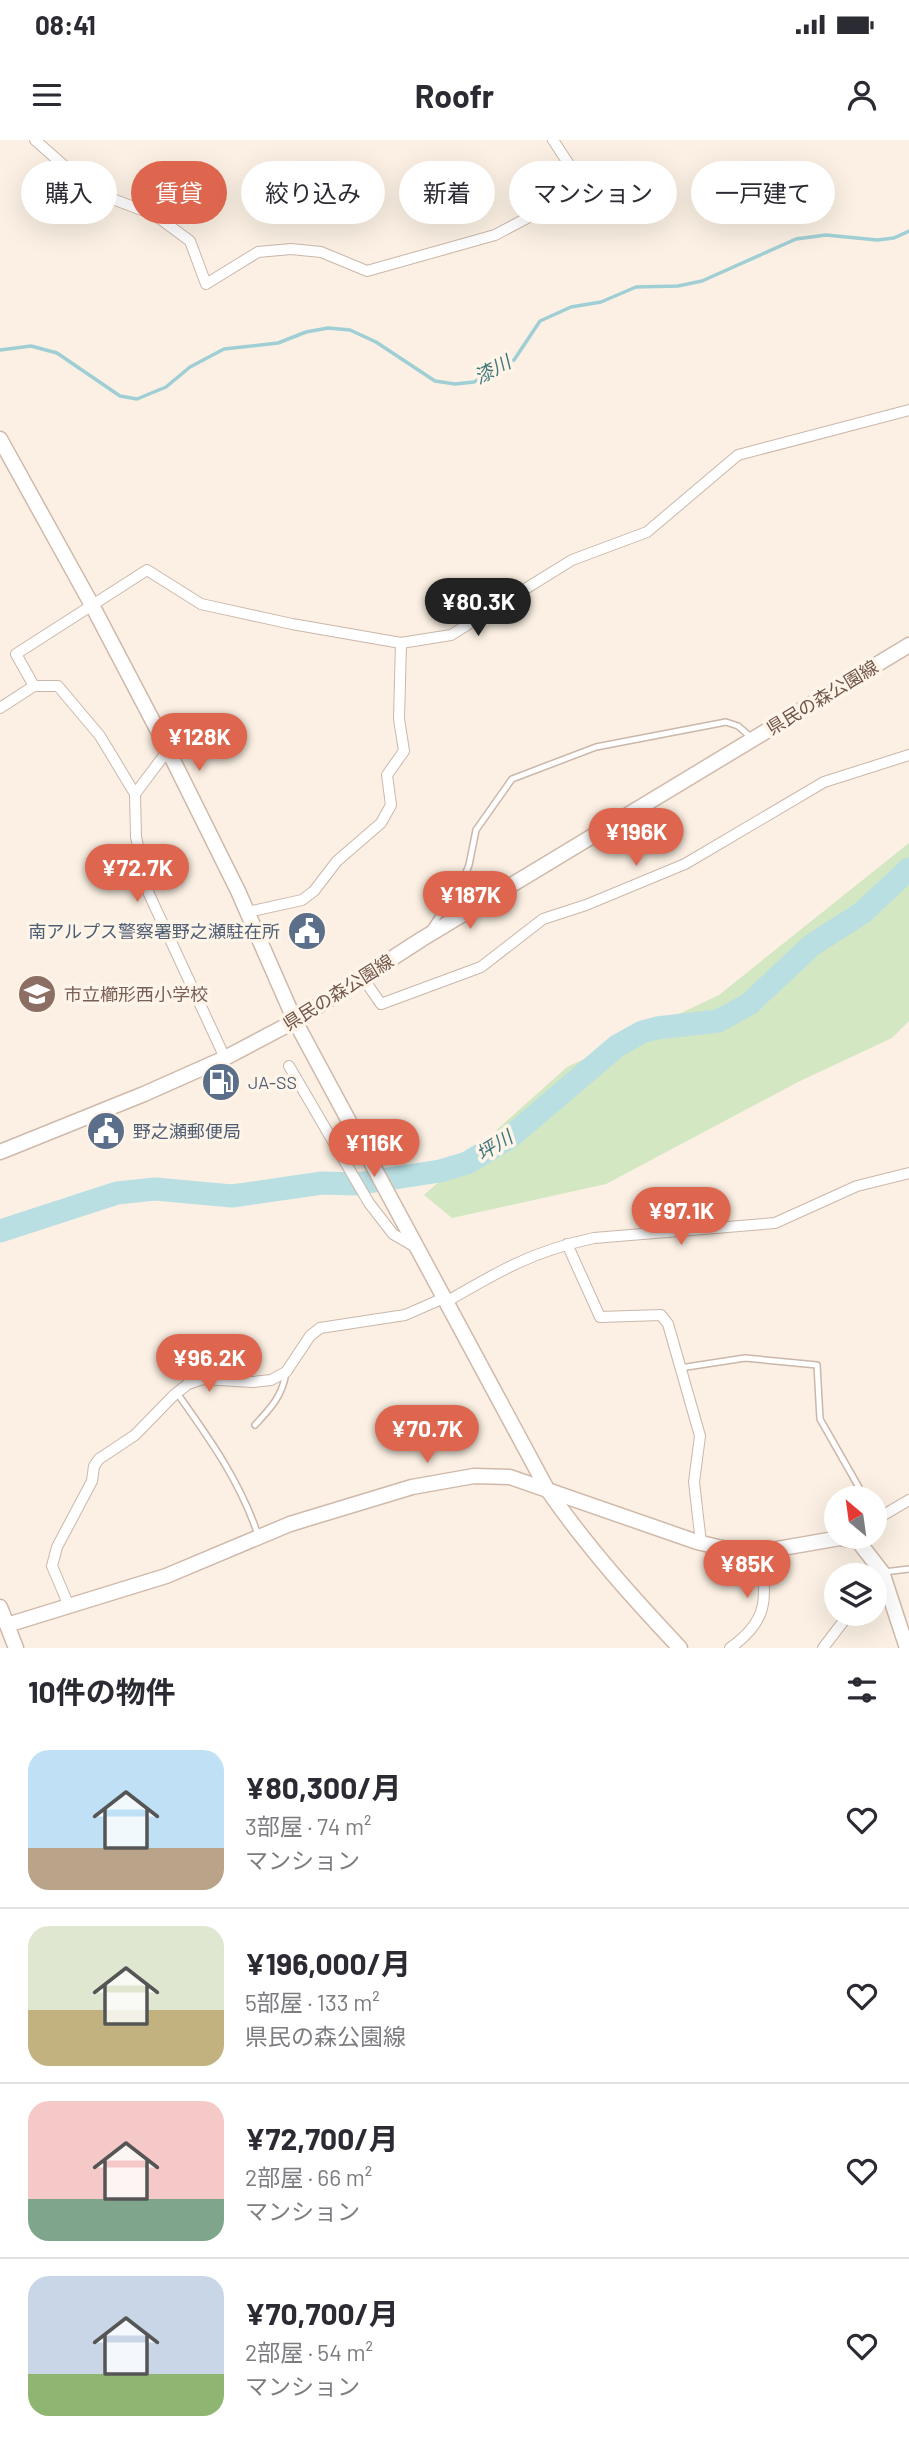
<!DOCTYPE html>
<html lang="ja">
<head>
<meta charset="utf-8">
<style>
	:root { --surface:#fff; --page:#f7f7f7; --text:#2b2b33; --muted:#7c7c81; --line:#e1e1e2; --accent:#de664e }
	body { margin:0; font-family:Barlow,"Noto Sans JP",sans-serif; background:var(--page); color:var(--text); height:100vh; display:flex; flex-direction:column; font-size:26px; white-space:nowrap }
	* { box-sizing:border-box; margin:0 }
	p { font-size:23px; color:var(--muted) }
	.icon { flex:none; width:38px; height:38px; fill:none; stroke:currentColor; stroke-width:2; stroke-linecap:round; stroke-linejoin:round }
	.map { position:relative; height:1508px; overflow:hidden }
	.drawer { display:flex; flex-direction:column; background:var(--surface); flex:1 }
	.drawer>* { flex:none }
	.hud { position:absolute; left:21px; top:21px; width:868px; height:63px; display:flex; gap:14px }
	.needle { width:46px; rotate:331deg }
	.buttons { position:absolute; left:824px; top:1346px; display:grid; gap:14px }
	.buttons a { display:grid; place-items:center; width:63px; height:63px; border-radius:50%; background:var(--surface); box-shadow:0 7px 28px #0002; font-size:35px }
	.price { position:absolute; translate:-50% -60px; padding:0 16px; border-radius:24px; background:var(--accent); color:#fff; font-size:23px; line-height:46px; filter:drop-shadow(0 2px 4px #0008) }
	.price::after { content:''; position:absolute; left:50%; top:42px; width:21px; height:16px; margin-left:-10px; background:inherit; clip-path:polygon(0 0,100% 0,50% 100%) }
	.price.active { background:#222; color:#fff }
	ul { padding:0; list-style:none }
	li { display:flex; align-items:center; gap:21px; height:175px; padding:0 28px }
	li+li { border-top:2px solid var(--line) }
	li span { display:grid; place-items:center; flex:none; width:196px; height:140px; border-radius:21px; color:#555 }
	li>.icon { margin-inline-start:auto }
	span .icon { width:84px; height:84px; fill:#fffc; stroke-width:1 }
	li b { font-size:30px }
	h2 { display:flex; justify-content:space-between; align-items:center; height:84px; padding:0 28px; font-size:30px }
	.chip { padding:0 24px; border-radius:32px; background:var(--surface); box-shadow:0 7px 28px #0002; font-size:24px; line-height:63px }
	.chip.active { background:var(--accent); color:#fff }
	.status { display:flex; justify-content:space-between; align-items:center; height:49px; padding:0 35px; background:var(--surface); direction:ltr }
	.status svg { height:19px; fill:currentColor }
	header { display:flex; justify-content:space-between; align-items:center; height:91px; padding:0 28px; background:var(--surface); font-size:32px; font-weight:700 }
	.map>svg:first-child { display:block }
	.green { fill:#d3e7c2 }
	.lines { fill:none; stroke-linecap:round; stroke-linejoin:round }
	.stream { stroke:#9fcfd4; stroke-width:3.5 }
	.river { stroke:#b9dfe3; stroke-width:23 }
	.lane-casing { stroke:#cbb7aa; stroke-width:8 }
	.street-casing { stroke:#cbb7aa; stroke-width:12 }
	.secondary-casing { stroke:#d0b9aa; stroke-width:17 }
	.lane { stroke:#fff; stroke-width:5 }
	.street { stroke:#fff; stroke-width:10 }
	.secondary { stroke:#fff; stroke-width:14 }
	.labels { text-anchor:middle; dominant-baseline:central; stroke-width:7; stroke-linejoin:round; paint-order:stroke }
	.street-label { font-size:18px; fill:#71564a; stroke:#fef4e8 }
	.service-label { font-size:18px; fill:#4e5e75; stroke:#fef4e8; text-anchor:start }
	.education-label { font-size:18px; fill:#785e54; stroke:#fef4e8; text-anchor:start }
	.water-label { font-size:19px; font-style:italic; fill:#43777c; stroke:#fef4e8 }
</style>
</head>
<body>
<div class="status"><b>08:41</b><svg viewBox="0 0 49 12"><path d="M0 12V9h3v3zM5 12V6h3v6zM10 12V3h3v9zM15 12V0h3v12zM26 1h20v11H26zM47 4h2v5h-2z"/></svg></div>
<header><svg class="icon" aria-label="menu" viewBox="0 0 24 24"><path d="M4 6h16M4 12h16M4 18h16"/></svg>Roofr<svg class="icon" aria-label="person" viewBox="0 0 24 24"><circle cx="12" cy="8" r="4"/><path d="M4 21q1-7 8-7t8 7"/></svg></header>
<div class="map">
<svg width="909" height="1508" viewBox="0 0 909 1508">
	<rect width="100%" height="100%" fill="#fbf0e3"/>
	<polygon class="green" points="909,703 909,881 892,898 800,941 606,1044 452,1078 424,1055 567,927 719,855"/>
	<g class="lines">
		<polyline class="stream" points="0,210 31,206 57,213 120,256 137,259 166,247 190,227 224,209 278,203 306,192 328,188 350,190 376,202 435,241 455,244 474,242 514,220 540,181 571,167 601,162 636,147 678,146 702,141 796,99 826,95 877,100 894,98 909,91"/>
		<polyline class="river" points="0,1091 117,1053 155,1049 232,1056 322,1043 356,1044 440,1031 467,1023 509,998 617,906 642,892 657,888 718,881 749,864 812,805 862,773 909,729"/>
		<defs>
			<g id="lane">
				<polyline points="430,789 463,740 469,725 476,690 512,639 596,607 726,582 738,586 753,599"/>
				<polyline points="680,1228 745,1218 817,1225 820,1279 865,1358"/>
				<path d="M177,1253C209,1298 240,1341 258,1395"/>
				<path d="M255,1285C271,1268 283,1255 286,1232"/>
				<polyline points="884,1432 909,1429"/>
			</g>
			<g id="street">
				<polyline points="35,0 94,52 155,75 190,101 206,144 258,112 291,109 321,112 367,131 495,95 546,68 569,48 572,29 553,0"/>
				<polyline points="34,546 16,514 147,430 201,464 292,484 401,503 451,495 572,420 647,392 738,315 909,270"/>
				<polyline points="0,568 34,546 58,546 100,596 135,654"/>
				<polyline points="168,610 135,654 136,697 149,754 225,918"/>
				<polyline points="248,772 302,760 314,751 337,721 381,683 391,665 387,635 404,611 399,579 401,503"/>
				<polyline points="363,838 381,864 481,827 543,779 586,765 685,724 824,642 909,615"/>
				<polyline points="289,926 369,1063 393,1094 417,1108"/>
				<polyline points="567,1104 600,1177 661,1175 668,1184 700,1296 694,1342 701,1403"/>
				<path d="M446,1162C499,1131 533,1111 594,1098L775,1083L857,1046L909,1033"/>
				<polyline points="875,1380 909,1360"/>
				<polyline points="69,1466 52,1426 57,1407 92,1341 94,1326 99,1319 135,1295 174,1255 188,1244 203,1239 253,1242 271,1240 286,1232 310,1196 320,1188 405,1175 444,1158"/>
				<path d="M730,1508C771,1479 766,1457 760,1412"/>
				<polyline points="823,1508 849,1474"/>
			</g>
			<g id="secondary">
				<path d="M0,299L93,467L168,610L238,751L295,881L547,1349C587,1407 632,1457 680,1508"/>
				<polyline points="0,1012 144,954 225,918 295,881 422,799 909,505"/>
				<polyline points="0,1467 16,1508"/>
				<polyline points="7,1485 166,1436 290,1384 412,1347 474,1336 510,1337 697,1402 739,1412 760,1412 840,1398 858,1401 882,1432 907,1508"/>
			</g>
		</defs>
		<use href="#lane" class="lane-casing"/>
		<use href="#street" class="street-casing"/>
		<use href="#secondary" class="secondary-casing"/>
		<use href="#lane" class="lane"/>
		<use href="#street" class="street"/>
		<use href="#secondary" class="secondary"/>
	</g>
	<defs>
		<symbol id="civic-disc" viewBox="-11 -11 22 22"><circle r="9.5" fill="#5c6f8a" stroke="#fef4e8"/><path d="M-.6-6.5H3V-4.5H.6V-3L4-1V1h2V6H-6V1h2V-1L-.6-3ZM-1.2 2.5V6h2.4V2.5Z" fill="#fff"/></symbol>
		<symbol id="school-disc" viewBox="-11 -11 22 22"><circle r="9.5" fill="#8d6e63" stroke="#fef4e8"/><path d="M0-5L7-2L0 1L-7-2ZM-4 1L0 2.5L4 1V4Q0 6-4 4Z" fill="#fff"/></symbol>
		<symbol id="fuel-disc" viewBox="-11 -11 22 22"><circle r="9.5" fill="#5c6f8a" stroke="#fef4e8"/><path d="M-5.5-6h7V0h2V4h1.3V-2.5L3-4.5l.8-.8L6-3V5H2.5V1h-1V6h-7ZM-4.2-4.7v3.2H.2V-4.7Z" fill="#fff"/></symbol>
	</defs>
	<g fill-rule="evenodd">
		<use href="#civic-disc" x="285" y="769" width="44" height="44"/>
		<use href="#school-disc" x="15" y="832" width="44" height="44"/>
		<use href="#fuel-disc" x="199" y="920" width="44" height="44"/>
		<use href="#civic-disc" x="84" y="969" width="44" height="44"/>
	</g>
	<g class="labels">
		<g class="street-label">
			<text transform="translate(822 557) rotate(-31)">県民の森公園線</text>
			<text transform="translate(338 852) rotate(-32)">県民の森公園線</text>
		</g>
		<g class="service-label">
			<text x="280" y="791" text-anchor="end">南アルプス警察署野之瀬駐在所</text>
			<text x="248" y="942">JA-SS</text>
			<text x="133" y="991">野之瀬郵便局</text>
		</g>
		<g class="education-label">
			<text x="64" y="854">市立櫛形西小学校</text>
		</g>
		<g class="water-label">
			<text transform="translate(492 229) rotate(-28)">漆川</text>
			<text transform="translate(494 1005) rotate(-32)">坪川</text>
		</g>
	</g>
</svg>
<div class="buttons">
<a><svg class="needle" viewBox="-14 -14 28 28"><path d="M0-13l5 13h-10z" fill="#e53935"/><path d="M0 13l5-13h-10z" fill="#7c7c81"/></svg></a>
<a><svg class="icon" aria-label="layers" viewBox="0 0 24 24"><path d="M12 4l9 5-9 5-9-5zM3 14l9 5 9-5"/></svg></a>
</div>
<b class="price active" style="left:478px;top:498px">¥80.3K</b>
<b class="price" style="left:199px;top:633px">¥128K</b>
<b class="price" style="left:636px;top:728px">¥196K</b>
<b class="price" style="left:137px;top:764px">¥72.7K</b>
<b class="price" style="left:470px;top:791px">¥187K</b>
<b class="price" style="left:374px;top:1039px">¥116K</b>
<b class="price" style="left:681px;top:1107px">¥97.1K</b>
<b class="price" style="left:209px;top:1254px">¥96.2K</b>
<b class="price" style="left:427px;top:1325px">¥70.7K</b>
<b class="price" style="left:747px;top:1460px">¥85K</b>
<div class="hud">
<a class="chip">購入</a>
<a class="chip active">賃貸</a>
<a class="chip">絞り込み</a>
<a class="chip">新着</a>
<a class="chip">マンション</a>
<a class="chip">一戸建て</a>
</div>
</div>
<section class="drawer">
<h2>10件の物件<svg class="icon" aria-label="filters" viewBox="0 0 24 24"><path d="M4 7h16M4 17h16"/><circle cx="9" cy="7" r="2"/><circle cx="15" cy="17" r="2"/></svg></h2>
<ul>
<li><span style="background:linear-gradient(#bfe0f5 70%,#b9a48a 0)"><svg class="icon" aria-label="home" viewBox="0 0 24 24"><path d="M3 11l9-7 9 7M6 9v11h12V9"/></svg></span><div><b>¥80,300/月</b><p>3部屋 · 74 m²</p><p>マンション</p></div><svg class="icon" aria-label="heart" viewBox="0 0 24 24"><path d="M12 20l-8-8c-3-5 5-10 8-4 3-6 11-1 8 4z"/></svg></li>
<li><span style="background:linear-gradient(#dfe7d0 60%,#c2b280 0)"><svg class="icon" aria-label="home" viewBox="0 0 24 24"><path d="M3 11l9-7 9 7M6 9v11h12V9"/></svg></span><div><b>¥196,000/月</b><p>5部屋 · 133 m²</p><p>県民の森公園線</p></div><svg class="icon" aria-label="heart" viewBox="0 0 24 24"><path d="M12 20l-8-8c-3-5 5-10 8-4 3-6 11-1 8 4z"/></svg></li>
<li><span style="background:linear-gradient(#f6c9c9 70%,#7fa58c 0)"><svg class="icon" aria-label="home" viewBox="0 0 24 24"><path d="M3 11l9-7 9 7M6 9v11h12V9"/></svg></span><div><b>¥72,700/月</b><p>2部屋 · 66 m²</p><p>マンション</p></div><svg class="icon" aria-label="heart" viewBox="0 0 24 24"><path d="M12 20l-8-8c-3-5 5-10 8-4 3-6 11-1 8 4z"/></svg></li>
<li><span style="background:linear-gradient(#c9d6e8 70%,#8fb573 0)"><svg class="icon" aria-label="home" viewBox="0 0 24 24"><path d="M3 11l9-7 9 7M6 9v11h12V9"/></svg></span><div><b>¥70,700/月</b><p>2部屋 · 54 m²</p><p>マンション</p></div><svg class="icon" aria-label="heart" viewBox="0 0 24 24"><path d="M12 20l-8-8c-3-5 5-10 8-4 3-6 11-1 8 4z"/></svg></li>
</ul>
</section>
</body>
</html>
